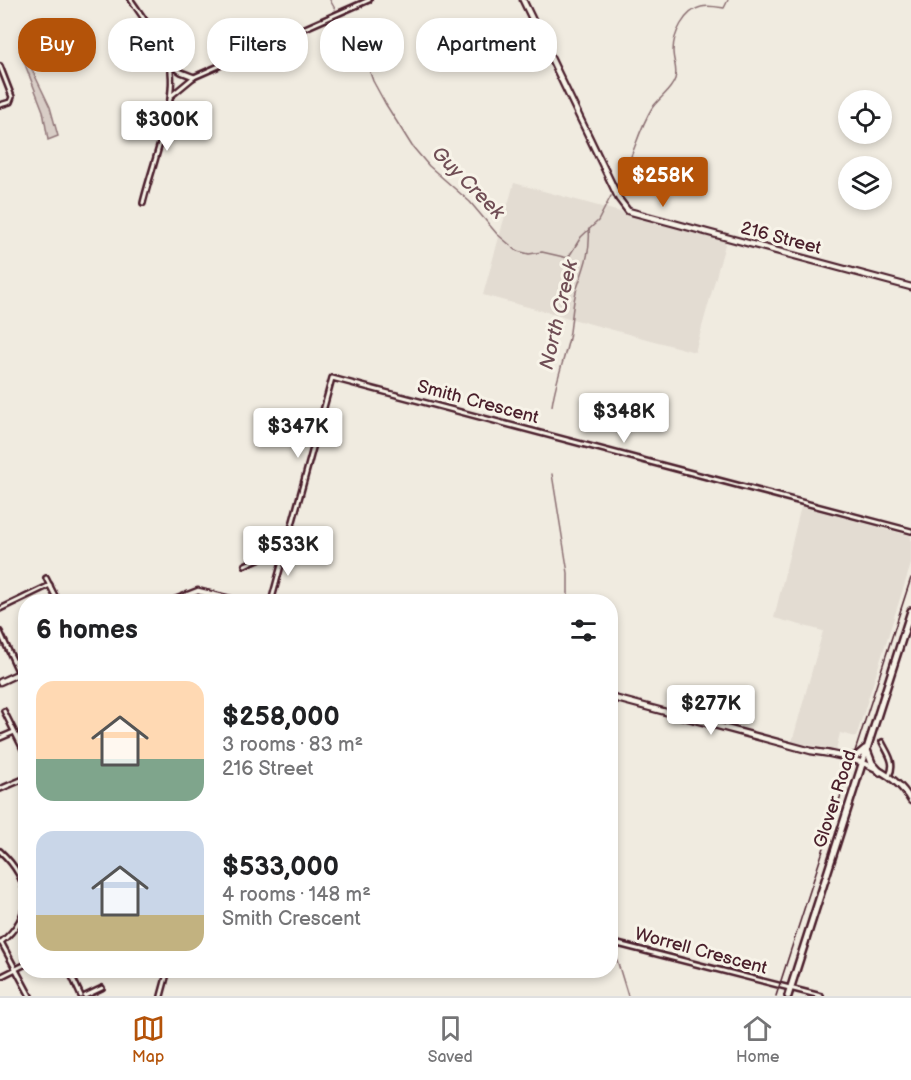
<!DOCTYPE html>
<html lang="en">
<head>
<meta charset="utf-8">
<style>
	:root { --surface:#fff; --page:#f2f2f2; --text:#202124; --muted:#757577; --line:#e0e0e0; --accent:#b45309 }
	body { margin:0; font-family:"Balsamiq Sans",sans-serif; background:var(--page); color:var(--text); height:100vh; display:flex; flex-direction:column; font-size:22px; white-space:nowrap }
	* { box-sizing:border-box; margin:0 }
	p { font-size:20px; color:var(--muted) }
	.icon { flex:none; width:33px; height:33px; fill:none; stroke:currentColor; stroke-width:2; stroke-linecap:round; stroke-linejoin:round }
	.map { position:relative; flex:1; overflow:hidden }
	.side { position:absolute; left:18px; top:594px; width:600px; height:384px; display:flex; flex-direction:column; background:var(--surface); border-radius:24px; box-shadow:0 3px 9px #0003 }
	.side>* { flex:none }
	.guide { position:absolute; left:18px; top:18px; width:600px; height:54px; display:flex; gap:12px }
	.controls { position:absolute; left:838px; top:90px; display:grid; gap:12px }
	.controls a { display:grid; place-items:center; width:54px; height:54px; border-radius:50%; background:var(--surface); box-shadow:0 3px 9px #0003; font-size:30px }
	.price { position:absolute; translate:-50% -51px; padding:0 14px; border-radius:6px; background:#fff; color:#222; font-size:20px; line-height:39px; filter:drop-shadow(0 2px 3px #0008) }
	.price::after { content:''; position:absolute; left:50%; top:36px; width:18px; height:14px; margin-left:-9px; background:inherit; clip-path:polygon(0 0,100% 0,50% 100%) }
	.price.current { background:var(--accent); color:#fff }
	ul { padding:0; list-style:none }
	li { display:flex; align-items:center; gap:18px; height:150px; padding:0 18px }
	li span { display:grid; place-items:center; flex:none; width:168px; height:120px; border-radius:18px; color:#555 }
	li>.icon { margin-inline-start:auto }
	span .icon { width:72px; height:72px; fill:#fffc; stroke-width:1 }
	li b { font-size:26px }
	h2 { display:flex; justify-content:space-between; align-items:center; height:72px; padding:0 18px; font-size:26px }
	.pill { padding:0 21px; border-radius:24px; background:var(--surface); box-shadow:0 3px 9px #0003; font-size:21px; line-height:54px }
	.pill.current { background:var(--accent); color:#fff }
	.dock { display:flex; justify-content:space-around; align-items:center; height:84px; border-top:2px solid var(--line); background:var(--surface); font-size:16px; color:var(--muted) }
	.dock a { display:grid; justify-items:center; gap:3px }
	.dock .current { color:var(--accent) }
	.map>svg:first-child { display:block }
	.built { fill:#e3dcd2 }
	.green { fill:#d8cdc6; stroke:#917678; stroke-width:1.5 }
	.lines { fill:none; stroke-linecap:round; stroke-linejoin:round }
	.stream { stroke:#8b6f72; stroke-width:1.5 }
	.minor-casing { stroke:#4a1f2b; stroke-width:8 }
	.secondary-casing { stroke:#4a1f2b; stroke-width:9 }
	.trunk-casing { stroke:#4a1f2b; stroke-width:10 }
	.minor { stroke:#f7f3e8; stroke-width:3 }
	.secondary { stroke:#f7f3e8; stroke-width:4.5 }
	.trunk { stroke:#f7f3e8; stroke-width:5 }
	.rail { stroke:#4a1f2b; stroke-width:1.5 }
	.labels { text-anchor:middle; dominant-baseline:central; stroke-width:6; stroke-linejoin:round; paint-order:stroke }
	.street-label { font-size:18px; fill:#4a1f2b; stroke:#f7f3e8 }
	.water-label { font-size:20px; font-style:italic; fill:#704e55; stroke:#f7f3e8 }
</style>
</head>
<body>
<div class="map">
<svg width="911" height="996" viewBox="0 0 911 996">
	<rect width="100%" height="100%" fill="#f0ebe0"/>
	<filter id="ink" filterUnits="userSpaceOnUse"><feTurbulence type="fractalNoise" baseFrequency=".0167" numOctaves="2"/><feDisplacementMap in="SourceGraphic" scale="12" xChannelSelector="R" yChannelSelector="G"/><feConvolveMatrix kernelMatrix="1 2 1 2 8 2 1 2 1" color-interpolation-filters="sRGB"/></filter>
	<g filter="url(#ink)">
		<g class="built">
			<polygon points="514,183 726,241 695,352 483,295"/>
			<polygon points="801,506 911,536 911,564 856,737 840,733 836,750 792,742 823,631 774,618"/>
		</g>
		<polygon class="green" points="24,53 50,107 58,136 48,140 43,111 21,54"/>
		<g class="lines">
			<g class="stream">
				<polyline points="330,0 335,9"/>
				<polyline points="341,20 365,58 373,81 385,103 412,146 429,166 470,202 497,234 517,251 529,254 542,252 568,258 581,237 598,221 611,196"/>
				<path d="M618,184C633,160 637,132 652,108C659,98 671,91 675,79C678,70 673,61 673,51C673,35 684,11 701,7C708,5 718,7 724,8L728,0"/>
				<path d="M552,406C555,383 564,361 569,338C572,322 572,304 577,288C584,268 591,251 589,229"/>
				<polyline points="552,474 568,573 568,602"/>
				<polyline points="610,903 612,907 612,938"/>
				<polyline points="613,947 628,996"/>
			</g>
			<defs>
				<g id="minor">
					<path d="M131,0C142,16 163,45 169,63C180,95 151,168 143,203"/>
					<polyline points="169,64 181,72 194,77"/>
					<polyline points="0,66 12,97 10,102 0,105"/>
					<polyline points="171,96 194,77 369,0"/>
					<polyline points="245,565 285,547"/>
					<polyline points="46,578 58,602"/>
					<polyline points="271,602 332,378 911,531"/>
					<polyline points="0,609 50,585"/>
					<polyline points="0,632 19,673"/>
					<polyline points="4,711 26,755"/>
					<polyline points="0,738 14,732"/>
					<path d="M882,742C888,754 896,763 889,776"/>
					<polyline points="0,789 26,778"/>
					<path d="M0,851C31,880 36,914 0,943"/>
					<polyline points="1,942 30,996"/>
					<polyline points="610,942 821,996"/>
					<polyline points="69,970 81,996"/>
					<polyline points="0,977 26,964"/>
					<polyline points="85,996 102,988"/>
					<polyline points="161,996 168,970"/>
				</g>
				<g id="secondary">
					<polyline points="523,0 619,199 628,211 911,287"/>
					<polyline points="170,602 198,591 243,602"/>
					<polyline points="0,682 26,670"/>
					<path d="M610,697L811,751C846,755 893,767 911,801"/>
				</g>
				<g id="trunk">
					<polyline points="867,750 872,763 880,772"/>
					<polyline points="849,758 858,755 865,749"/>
					<polyline points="788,996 911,611"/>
				</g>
			</defs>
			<use href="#minor" class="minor-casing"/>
			<use href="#secondary" class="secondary-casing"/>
			<use href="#trunk" class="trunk-casing"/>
			<use href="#minor" class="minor"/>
			<use href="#secondary" class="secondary"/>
			<use href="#trunk" class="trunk"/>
			<polyline class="rail" points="776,996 911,578"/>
		</g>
	</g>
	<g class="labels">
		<g class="street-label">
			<text transform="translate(781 238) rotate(15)">216 Street</text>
			<text transform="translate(478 402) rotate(15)">Smith Crescent</text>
			<text transform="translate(835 799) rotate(-72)">Glover Road</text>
			<text transform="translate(701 951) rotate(15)">Worrell Crescent</text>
		</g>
		<g class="water-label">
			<text transform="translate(468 183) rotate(45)">Guy Creek</text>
			<text transform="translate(559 315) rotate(-77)">North Creek</text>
		</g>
	</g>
</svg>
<div class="controls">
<a><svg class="icon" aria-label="locate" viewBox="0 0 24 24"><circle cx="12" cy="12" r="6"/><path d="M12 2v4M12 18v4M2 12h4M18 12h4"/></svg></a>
<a><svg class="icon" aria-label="layers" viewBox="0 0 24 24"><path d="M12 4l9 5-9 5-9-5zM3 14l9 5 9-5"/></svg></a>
</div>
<b class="price" style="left:167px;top:152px">$300K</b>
<b class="price current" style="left:663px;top:208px">$258K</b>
<b class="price" style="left:624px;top:444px">$348K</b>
<b class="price" style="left:298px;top:459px">$347K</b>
<b class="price" style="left:288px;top:577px">$533K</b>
<b class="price" style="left:711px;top:736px">$277K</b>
<div class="guide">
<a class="pill current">Buy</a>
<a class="pill">Rent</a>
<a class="pill">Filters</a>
<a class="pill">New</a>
<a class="pill">Apartment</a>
</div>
<section class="side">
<h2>6 homes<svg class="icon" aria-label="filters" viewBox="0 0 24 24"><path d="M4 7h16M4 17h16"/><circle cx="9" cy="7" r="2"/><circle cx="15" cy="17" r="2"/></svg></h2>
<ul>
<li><span style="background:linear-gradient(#ffd9b3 65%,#7fa58c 0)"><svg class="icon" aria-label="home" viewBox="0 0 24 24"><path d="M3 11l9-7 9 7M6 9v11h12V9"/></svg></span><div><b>$258,000</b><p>3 rooms · 83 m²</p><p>216 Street</p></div></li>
<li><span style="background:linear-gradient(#c9d6e8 70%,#c2b280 0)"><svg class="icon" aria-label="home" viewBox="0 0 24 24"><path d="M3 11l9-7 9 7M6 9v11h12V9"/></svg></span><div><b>$533,000</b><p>4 rooms · 148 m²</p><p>Smith Crescent</p></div></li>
</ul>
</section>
</div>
<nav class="dock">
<a class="current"><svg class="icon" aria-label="map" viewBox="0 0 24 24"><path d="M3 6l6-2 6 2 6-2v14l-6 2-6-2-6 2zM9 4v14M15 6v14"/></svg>Map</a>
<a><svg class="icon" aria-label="saved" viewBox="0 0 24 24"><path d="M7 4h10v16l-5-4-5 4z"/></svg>Saved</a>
<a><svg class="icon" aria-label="home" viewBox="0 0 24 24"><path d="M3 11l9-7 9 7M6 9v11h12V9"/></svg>Home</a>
</nav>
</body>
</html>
